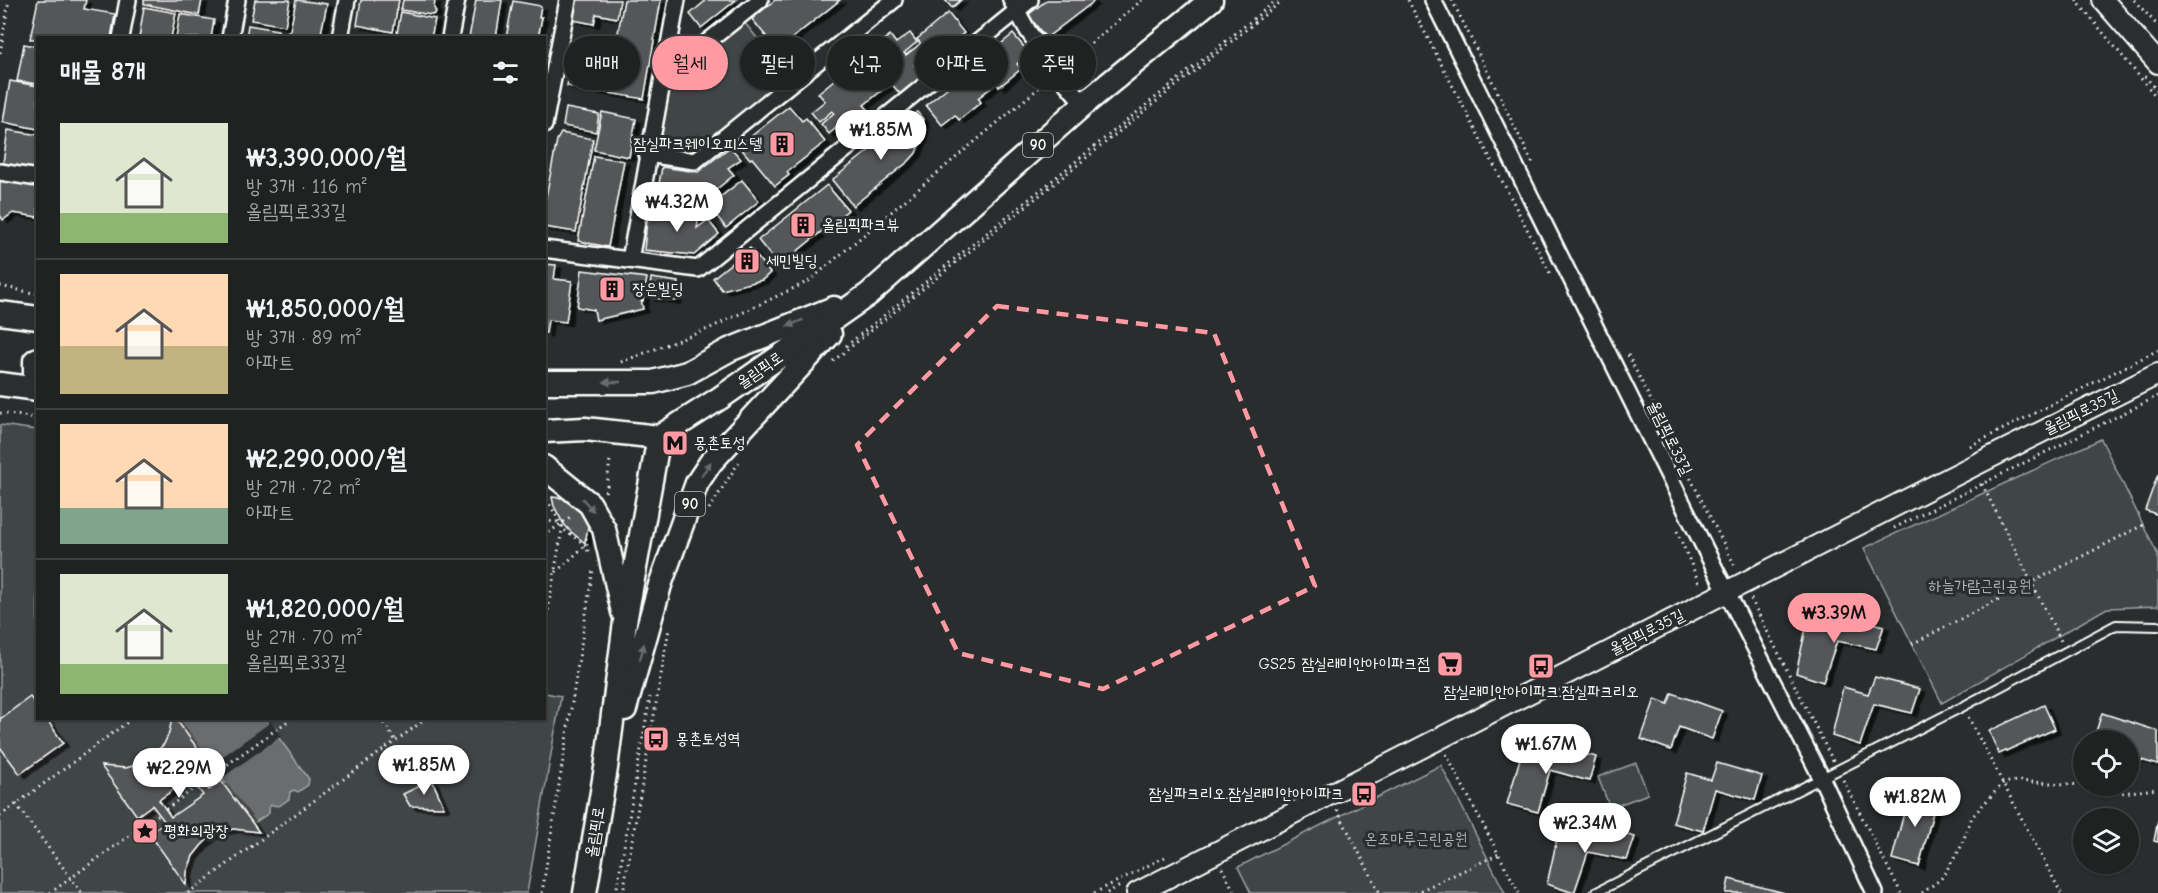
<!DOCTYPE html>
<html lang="ko">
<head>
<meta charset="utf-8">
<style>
	:root { --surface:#202222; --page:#2d2f2f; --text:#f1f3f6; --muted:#a2a4a5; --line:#3d3f40; --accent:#ff9aa2 }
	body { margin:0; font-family:"Comic Neue","Poor Story",sans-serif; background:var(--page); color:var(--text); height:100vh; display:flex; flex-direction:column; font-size:22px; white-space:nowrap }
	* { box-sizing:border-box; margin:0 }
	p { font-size:20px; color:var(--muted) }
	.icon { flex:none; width:33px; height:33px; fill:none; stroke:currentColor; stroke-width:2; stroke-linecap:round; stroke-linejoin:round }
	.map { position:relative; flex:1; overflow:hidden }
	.panel { position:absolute; left:36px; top:36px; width:510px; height:684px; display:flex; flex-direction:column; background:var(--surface); border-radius:0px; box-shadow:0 2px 4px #0004,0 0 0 2px var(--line) }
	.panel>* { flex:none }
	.top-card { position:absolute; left:564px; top:36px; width:570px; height:54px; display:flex; gap:12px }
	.fabs { position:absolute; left:2073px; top:730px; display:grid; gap:12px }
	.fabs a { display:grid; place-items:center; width:66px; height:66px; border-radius:50%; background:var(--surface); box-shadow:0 2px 4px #0004,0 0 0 2px var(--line); font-size:30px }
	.price { position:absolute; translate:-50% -51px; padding:0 14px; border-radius:21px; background:#fff; color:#222; font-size:20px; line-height:39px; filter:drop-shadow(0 2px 3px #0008) }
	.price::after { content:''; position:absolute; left:50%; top:36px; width:18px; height:14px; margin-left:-9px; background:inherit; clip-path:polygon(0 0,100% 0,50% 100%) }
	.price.active { background:var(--accent); color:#111 }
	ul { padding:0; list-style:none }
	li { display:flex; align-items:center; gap:18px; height:150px; padding:0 24px }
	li+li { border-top:2px solid var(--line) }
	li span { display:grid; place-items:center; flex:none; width:168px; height:120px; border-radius:0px; color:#555 }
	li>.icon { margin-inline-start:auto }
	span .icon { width:72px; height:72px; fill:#fffc; stroke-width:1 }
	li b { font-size:26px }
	h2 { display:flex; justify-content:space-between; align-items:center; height:72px; padding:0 24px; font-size:26px }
	.chip { padding:0 21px; border-radius:27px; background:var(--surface); box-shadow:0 2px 4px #0004,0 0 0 2px var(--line); font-size:21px; line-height:54px }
	.chip.active { background:var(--accent); color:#111 }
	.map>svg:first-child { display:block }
	.green { fill:#414445; stroke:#a0a2a2; stroke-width:1.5 }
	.water { fill:#6a6c6d; stroke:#a6a7a7; stroke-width:1.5 }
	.pier { fill:#2a2d2e }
	.building { fill:#555758; stroke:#fff; stroke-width:1.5; fill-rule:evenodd; filter:url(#shadow) }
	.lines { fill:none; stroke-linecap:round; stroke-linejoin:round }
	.lane-casing { stroke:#fff; stroke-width:12 }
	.street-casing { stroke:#fff; stroke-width:20 }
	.secondary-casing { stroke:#fff; stroke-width:24 }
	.primary-casing { stroke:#fff; stroke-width:27 }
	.path { stroke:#fff; stroke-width:3; stroke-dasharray:1.5 4.5; stroke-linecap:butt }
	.lane { stroke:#2a2d2e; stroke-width:8 }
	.street { stroke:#2a2d2e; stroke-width:15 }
	.secondary { stroke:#2a2d2e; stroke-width:20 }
	.primary { stroke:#2a2d2e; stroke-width:22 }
	.oneway { fill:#6a6c6d }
	.marked { fill:none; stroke:#ff9aa2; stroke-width:4.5; stroke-dasharray:12 8; stroke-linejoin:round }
	.labels { text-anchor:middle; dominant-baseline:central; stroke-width:6; stroke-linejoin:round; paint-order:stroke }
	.shield { fill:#2a2d2e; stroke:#bfc0c0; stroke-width:1.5 }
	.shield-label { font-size:15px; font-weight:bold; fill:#fff }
	.poi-label { font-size:16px; fill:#fff; stroke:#2a2d2e; text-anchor:start }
	.street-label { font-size:16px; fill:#fff; stroke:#2a2d2e }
	.park-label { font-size:16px; fill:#b3b4b5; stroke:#2a2d2e }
</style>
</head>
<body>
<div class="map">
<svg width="2158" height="893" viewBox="0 0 2158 893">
	<defs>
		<filter id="shadow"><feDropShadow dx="5.5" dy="3.5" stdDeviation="0" flood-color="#0009"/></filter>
	</defs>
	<rect width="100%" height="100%" fill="#2a2d2e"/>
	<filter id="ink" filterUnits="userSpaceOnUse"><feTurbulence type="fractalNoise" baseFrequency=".0167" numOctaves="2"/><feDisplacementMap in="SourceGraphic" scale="12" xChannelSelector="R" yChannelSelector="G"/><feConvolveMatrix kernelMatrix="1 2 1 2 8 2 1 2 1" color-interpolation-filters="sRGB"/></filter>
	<g filter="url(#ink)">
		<g class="green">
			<polygon points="744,22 789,77 694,155 664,150 657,141 671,66 681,59 696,61"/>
			<polygon points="0,425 37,430 38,718 544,718 545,693 561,696 527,893 0,893"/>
			<polygon points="2101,439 2158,555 2158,606 2107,608 1942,703 1864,548"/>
			<polygon points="1636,763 1648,794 1610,808 1598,777"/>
			<polygon points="1441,765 1505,893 1251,893 1238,867"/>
		</g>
		<polygon class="water" points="183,718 265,719 309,779 308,785 298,792 294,790 290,792 289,799 279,806 271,805 269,808 269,813 254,823 180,721"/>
		<polygon class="pier" points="271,722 281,736 219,780 209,766"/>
		<g class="building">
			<polygon points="38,0 86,0 84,9 115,14 111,38 30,39"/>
			<polygon points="144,0 202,0 199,15 144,4"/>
			<polygon points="255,0 290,0 285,26 251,20"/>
			<polygon points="296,0 327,4 320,38 287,38 288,31 290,31"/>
			<polygon points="361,0 399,0 393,32 357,25"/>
			<polygon points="403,0 435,0 434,8 436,13 432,15 401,10"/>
			<polygon points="476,0 502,0 496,38 469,38"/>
			<polygon points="577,0 620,0 617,18 596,14 594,24 573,20"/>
			<polygon points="624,0 661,0 644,99 567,86 575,42 615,49"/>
			<polygon points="703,0 736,0 701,28 690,14 704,2"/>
			<polygon points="775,0 840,0 790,40 799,52 787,62 752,19"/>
			<polygon points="945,0 961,0 952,8"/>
			<polygon points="1047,0 1092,0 1093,2 1046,38 1028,15"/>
			<polygon points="513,1 541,6 539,17 542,17 538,38 506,38"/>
			<polygon points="144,7 176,13 171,38 139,38"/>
			<polygon points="401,12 435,19 431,38 396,38"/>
			<polygon points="948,13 964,33 932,57 917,39"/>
			<polygon points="180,14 214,20 211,38 176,38"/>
			<polygon points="248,25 278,30 277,38 246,38"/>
			<polygon points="910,33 917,42 904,53 906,55 920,44 927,54 914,65 923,76 900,94 891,83 864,105 873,115 851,133 842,123 829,134 821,124 834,113 832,111 819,122 811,112 825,101 818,93 840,75 847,83 874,62 868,53 890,35 896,43"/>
			<polygon points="1013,34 1030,54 1017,64 1021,69 999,87 997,83 978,98 981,102 959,120 955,115 942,125 926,105"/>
			<polygon points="24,44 38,47 38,84 17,81"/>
			<polygon points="10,81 38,86 38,129 3,122"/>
			<polygon points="789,106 802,121 806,118 825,142 787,172 789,175 775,186 752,158 750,159 739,146"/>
			<polygon points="566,108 599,114 596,132 563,126"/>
			<polygon points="602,112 636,119 629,157 594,150"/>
			<polygon points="917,112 923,119 923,128 922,138 916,153 909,161 853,206 832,180"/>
			<polygon points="8,130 38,135 38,169 3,163"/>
			<polygon points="561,133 593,139 576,232 544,227 544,207 557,140"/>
			<polygon points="730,147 741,159 728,168 734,175 707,197 698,186 695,187 690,210 655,205 662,167 698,172"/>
			<polygon points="594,156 624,161 608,247 578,241"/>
			<polygon points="0,180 38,185 38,217 13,213 3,220 0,215"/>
			<polygon points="742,180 759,201 726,228 709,206"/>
			<polygon points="827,185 848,210 779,266 758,240"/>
			<polygon points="648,210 699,216 697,228 708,220 719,234 694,255 644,250"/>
			<polygon points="750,248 770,273 762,280 722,290 713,278"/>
			<polygon points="544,264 556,265 554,279 572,281 566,322 548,320 546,333 544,333"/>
			<polygon points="582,270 647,278 643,301 641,300 643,309 596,320 594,310 577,307"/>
			<polygon points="651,278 678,282 676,301 649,297"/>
			<polygon points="2158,474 2158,515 2145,510"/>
			<polygon points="552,497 580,500 590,516 585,543 570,531 563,523 554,506"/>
			<polygon points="1838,614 1884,626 1876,649 1837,641 1823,682 1796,673 1807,624 1832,631"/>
			<polygon points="1875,677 1920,689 1912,713 1874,704 1860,745 1832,736 1843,687 1868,694"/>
			<polygon points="1672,693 1722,711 1712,739 1679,727 1671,750 1641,739 1655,699 1668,704"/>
			<polygon points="30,697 38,707 38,718 46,718 63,743 20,774 0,747 0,719"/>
			<polygon points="2044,705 2055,729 1999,754 1989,731"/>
			<polygon points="2102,713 2158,731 2158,765 2128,756 2128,741 2093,741"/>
			<path d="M172,718H175L209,764L196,773L209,790L221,781L259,832L234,829L222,831L210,837L201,846L193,856L187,872L186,885L149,833L165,822L152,805L137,816L101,766L126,768L146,762L164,744L169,733ZM190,778L203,795L171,817L159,800Z"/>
			<polygon points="1551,744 1596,757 1589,781 1550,770 1538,812 1507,804 1521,755 1546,762"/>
			<polygon points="1717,763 1762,776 1755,800 1715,789 1703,831 1673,823 1687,773 1711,780"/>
			<polygon points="432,780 444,807 410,806 403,794"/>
			<polygon points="1910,790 1937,797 1919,866 1892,859"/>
			<polygon points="2158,820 2158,842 2154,841"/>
			<polygon points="1590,824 1635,837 1627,860 1588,852 1574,893 1547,884 1558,834 1583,842"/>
			<polygon points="1729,879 1785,893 1726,893"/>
		</g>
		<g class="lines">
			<defs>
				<polyline id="lane" points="1595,893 1962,707 2116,625 2158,626"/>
				<g id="street">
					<polyline points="1011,0 1028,31 1057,72 1084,104"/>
					<polyline points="1433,0 1718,575 1821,777 1875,893"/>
					<polyline points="121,38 128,0"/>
					<polyline points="230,38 237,0"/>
					<polyline points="340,38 347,0"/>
					<polyline points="450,38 457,0"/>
					<polyline points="668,52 696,51 760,0"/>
					<polyline points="544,125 568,0"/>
					<polyline points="647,154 695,161 894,0"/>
					<polyline points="0,172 38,178"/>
					<polyline points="544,249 698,269 1030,0"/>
					<polyline points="630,260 677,0"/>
				</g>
				<g id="secondary">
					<polyline points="2103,0 2158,63"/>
					<polyline points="1137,893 1973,466 2158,374"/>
				</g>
				<g id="primary">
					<polyline points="0,313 38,318"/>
					<polyline points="38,359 35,361 35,376 38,379"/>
					<polyline points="544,382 653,382 687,373 729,350 834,308"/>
					<polyline points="0,384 38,389"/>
					<polyline points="544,431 585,429 659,437"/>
					<polyline points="544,467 590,504 604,529 623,612"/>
					<polyline points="625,709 660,585 697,483 711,462 830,334"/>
					<polyline points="585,893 606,768 625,622 659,437 720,398 869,294 1084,104 1211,0"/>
				</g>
			</defs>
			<use href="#lane" class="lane-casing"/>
			<use href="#street" class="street-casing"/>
			<use href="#secondary" class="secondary-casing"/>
			<use href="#primary" class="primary-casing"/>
			<g class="path">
				<polyline points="1408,0 1551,275"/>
				<polyline points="1452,0 1534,166"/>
				<polyline points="2076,0 2158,99"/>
				<polyline points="2134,0 2158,26"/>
				<polyline points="0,53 9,0"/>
				<polyline points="1068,63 1142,0"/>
				<polyline points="2145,76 2158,92"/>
				<polyline points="0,286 38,294"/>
				<polyline points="846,346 1277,0"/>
				<polyline points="1628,355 1735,566 1737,565"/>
				<polyline points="833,361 1283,0"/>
				<polyline points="621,362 708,329 809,281 1047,81"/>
				<polyline points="0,413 38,418"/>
				<polyline points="701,437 704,442 702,443"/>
				<polyline points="1970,446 2158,350"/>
				<polyline points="1982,484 2062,643"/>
				<polyline points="605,492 607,486 610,459"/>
				<polyline points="544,494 564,530 586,545"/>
				<polyline points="709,509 739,462"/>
				<polyline points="544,521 558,522"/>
				<polyline points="1894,528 2158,396"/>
				<polyline points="1677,531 1700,585"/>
				<polyline points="544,536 573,515"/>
				<polyline points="586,538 588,552"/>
				<polyline points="556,572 586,545"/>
				<polyline points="1751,599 1833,761"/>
				<polyline points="544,634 563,523"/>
				<polyline points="1912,644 2143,525"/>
				<polyline points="1968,717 2061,893"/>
				<polyline points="380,718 396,741"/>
				<polyline points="1446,754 1519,893"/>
				<polyline points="1843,780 1901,893"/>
				<polyline points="203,782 292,718"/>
				<polyline points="2087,786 2120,793 2158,789"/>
				<polyline points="16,804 82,893"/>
				<polyline points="166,809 196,787"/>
				<polyline points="1337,810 1380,893"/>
				<polyline points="0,816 133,718"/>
				<polyline points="1222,868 1235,893"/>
				<polyline points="50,893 158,815"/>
				<polyline points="188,893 427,718"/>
				<polyline points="542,893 593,569"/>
				<polyline points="616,893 650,697"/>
				<polyline points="623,893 669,629"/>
				<polyline points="1094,893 1167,856"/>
				<polyline points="1107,893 1120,886"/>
				<polyline points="1415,893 1499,854"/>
				<polyline points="1922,893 1941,879 1960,849 1972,817 2003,783 2016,781 2084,785"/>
			</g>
			<use href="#lane" class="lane"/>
			<use href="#street" class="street"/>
			<use href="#secondary" class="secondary"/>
			<use href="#primary" class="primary"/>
		</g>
		<defs><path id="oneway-solid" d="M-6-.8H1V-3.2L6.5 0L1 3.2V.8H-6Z" transform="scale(1.5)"/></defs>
		<g class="oneway">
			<use href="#oneway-solid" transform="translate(795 323) rotate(158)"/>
			<use href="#oneway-solid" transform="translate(612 382) rotate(-180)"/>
			<use href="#oneway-solid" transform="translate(706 469) rotate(-56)"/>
			<use href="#oneway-solid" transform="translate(588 505) rotate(49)"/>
			<use href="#oneway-solid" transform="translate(642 652) rotate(-75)"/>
		</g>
	</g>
	<path class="marked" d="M997,306L1214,333L1315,586L1103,689L958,653L857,445Z"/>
	<defs>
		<symbol id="building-square" viewBox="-11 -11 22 22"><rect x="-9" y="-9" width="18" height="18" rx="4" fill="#ff9aa2" stroke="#2a2d2e"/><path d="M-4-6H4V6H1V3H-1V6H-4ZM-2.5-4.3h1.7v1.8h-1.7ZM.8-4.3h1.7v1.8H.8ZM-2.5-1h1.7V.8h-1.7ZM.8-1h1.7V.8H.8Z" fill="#111"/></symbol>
		<symbol id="metro-square" viewBox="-11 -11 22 22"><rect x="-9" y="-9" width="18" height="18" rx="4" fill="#ff9aa2" stroke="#2a2d2e"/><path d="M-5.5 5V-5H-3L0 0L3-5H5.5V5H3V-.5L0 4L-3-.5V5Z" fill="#111"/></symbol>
		<symbol id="supermarket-square" viewBox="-11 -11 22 22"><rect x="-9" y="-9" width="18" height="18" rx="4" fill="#ff9aa2" stroke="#2a2d2e"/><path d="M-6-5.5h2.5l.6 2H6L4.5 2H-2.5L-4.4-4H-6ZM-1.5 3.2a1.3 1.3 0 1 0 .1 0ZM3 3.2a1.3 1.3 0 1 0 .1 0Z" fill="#111"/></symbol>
		<symbol id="bus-square" viewBox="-11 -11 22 22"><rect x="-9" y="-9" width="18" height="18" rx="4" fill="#ff9aa2" stroke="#2a2d2e"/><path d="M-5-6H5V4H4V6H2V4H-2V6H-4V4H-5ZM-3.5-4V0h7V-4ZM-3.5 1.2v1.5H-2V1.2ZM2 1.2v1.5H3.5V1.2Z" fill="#111"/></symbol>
		<symbol id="sight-square" viewBox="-11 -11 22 22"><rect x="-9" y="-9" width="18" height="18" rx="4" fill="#ff9aa2" stroke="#2a2d2e"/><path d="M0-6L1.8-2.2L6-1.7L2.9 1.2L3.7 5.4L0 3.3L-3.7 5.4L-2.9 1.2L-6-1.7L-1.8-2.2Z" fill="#111"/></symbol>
	</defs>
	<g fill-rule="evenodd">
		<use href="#building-square" x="767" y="129" width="30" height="30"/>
		<use href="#building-square" x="788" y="210" width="30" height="30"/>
		<use href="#building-square" x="732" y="246" width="30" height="30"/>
		<use href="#building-square" x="597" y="274" width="30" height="30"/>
		<use href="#metro-square" x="660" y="428" width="30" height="30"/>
		<use href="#supermarket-square" x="1435" y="649" width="30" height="30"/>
		<use href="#bus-square" x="1526" y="651" width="30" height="30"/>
		<use href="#bus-square" x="641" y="724" width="30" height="30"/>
		<use href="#bus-square" x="1349" y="779" width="30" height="30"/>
		<use href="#sight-square" x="130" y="816" width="30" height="30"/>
	</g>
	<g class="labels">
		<g class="shield">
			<rect x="1023" y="133" width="30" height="24" rx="4.5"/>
			<rect x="675" y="492" width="30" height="24" rx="4.5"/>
		</g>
		<g class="shield-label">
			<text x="1038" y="145">90</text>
			<text x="690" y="504">90</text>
		</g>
		<g class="poi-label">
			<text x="762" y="144" text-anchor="end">잠실파크웨이오피스텔</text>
			<text x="822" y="225">올림픽파크뷰</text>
			<text x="766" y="261">세민빌딩</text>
			<text x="632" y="289">장은빌딩</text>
			<text x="694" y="443">몽촌토성</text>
			<text x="1430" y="664" text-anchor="end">GS25 잠실래미안아이파크점</text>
			<text x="1541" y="692" text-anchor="middle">잠실래미안아이파크.잠실파크리오</text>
			<text x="676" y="739">몽촌토성역</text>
			<text x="1344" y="794" text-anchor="end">잠실파크리오.잠실래미안아이파크</text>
			<text x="164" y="831">평화의광장</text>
		</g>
		<g class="street-label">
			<text transform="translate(760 370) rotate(-35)">올림픽로</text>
			<text transform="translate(2081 412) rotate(-26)">올림픽로35길</text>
			<text transform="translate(1670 438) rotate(64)">올림픽로33길</text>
			<text transform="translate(1647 632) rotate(-27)">올림픽로35길</text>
			<text transform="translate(595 832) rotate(-81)">올림픽로</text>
		</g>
		<g class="park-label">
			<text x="1980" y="586">하늘가람근린공원</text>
			<text x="1416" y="839">온조마루근린공원</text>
		</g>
	</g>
</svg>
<div class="fabs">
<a><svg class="icon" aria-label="locate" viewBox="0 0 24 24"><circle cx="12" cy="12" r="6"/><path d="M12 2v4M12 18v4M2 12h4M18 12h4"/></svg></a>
<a><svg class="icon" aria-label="layers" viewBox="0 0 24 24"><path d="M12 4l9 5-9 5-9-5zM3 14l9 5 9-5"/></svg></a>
</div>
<b class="price" style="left:881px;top:161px">₩1.85M</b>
<b class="price" style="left:677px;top:233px">₩4.32M</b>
<b class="price active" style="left:1834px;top:644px">₩3.39M</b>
<b class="price" style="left:1546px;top:775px">₩1.67M</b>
<b class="price" style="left:424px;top:796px">₩1.85M</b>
<b class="price" style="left:179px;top:799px">₩2.29M</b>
<b class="price" style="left:1915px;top:828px">₩1.82M</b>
<b class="price" style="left:1585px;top:854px">₩2.34M</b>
<div class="top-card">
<a class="chip">매매</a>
<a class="chip active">월세</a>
<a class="chip">필터</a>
<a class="chip">신규</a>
<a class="chip">아파트</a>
<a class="chip">주택</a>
</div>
<section class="panel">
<h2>매물 8개<svg class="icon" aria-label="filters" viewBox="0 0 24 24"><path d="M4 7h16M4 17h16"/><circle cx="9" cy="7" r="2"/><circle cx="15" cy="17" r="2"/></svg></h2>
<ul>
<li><span style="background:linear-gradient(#dfe7d0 75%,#8fb573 0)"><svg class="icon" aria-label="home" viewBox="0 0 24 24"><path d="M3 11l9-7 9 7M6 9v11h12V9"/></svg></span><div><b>₩3,390,000/월</b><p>방 3개 · 116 m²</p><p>올림픽로33길</p></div></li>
<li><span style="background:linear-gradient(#ffd9b3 60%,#c2b280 0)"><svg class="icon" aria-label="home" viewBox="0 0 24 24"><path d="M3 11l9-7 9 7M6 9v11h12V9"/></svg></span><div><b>₩1,850,000/월</b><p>방 3개 · 89 m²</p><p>아파트</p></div></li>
<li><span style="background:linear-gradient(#ffd9b3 70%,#7fa58c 0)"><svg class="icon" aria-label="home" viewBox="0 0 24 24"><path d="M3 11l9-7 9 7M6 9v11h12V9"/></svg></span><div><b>₩2,290,000/월</b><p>방 2개 · 72 m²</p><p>아파트</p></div></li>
<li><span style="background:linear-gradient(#dfe7d0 75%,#8fb573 0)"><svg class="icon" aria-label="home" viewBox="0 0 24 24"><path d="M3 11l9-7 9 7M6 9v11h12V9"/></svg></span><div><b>₩1,820,000/월</b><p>방 2개 · 70 m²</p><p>올림픽로33길</p></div></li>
</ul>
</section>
</div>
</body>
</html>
